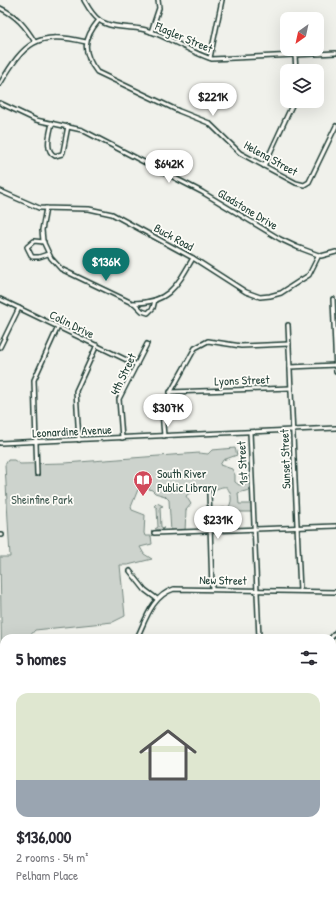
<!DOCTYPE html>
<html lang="en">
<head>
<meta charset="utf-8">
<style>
	:root { --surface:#fff; --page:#f7f7f7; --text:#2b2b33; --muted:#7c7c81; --accent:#0f766e }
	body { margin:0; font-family:"Patrick Hand",sans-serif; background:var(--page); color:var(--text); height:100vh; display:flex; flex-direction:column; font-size:15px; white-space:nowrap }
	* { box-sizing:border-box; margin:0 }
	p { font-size:13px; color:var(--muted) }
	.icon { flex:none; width:22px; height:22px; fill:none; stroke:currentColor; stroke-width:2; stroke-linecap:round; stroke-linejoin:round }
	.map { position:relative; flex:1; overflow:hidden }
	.side { position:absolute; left:0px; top:634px; width:336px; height:268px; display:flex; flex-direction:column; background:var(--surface); border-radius:12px 12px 0 0; box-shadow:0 4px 16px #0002 }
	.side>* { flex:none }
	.needle { width:26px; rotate:213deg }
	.tools { position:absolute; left:280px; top:12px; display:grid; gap:8px }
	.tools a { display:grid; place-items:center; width:44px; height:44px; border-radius:8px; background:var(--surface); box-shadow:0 4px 16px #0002; font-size:20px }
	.price { position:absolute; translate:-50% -34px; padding:0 9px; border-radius:14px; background:#fff; color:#222; font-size:13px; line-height:26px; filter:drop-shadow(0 1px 2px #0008) }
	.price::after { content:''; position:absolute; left:50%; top:24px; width:12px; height:9px; margin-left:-6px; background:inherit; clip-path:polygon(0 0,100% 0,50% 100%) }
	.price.current { background:var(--accent); color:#fff }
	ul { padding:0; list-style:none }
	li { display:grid; align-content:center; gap:8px; height:212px; padding:0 16px }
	li span { display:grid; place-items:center; height:124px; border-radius:12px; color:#555 }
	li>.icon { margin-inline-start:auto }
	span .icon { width:72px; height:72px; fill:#fffc; stroke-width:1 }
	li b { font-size:17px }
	h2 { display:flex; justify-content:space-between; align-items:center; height:48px; padding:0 16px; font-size:17px }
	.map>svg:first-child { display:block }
	.green { fill:#cdd3cd; stroke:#768880 }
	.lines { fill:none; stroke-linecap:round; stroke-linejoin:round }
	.street-casing { stroke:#1f3d34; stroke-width:6 }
	.street { stroke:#fdfcf7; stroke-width:3 }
	.labels { text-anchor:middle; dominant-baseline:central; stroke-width:3.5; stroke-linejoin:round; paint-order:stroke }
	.street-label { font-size:12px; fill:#1f3d34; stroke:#fdfcf7 }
	.poi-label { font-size:12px; fill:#1f3d34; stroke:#fdfcf7; text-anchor:start }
	.park-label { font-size:12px; fill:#425b53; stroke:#fdfcf7 }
</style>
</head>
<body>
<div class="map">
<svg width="336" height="902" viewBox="0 0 336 902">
	<rect width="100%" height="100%" fill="#f0f1eb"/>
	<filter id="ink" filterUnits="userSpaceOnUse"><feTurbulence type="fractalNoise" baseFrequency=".025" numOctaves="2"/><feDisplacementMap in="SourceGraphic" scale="8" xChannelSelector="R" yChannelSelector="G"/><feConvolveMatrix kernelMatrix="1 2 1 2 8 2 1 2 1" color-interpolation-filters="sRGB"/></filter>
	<g filter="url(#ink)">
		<g class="green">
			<path d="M235,448L237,455L223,460L220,465L232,469L235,475V482L239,485L252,483L253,489L238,493L239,504H253L254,512H235L231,516L233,524L229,531H203L201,511L229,507C233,499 231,494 227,487C221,486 218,489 213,490C202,492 194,488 186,496L191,504L186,510L185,532H171L169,500L165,496L155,493L152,490L149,489L150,485L141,482L131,507L132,510L145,515L144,533L145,536H151L152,544L140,547L144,554L152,559L128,565H120L125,616L113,622L35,630L28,638H4V678L2,677L0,557H10L5,465L8,460H14L20,464L65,463L199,453L208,454L212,450Z"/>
			<polygon points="157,503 163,506 160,507 161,527 164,528 162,530 155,529 158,527 157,508 154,506"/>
			<polygon points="4,877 4,898 68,898 65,899 67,902 0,902 0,885"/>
		</g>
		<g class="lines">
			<defs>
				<g id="street">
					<path d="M84,0C88,7 92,15 99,20C110,28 128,27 141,29C166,34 188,52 212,59L336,53"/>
					<path d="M0,8C17,16 25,26 35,42"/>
					<path d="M99,20C83,39 82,52 97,72L179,111L209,123L240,153L296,183L304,185L309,182L336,126"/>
					<polyline points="151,32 159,8 158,0"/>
					<polyline points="295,55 296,71"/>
					<polyline points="210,58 222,0"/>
					<path d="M0,84C24,43 37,30 86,42"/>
					<polyline points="0,103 36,120 82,130 202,192 280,239 297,247 321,256 336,252"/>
					<path d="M52,123C50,133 44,151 55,156L62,154L63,152L68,126"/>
					<polyline points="264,166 294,101"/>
					<polyline points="0,191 39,208 89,209 112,214 193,258 246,292 260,297 270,296 281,293 301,280 309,275 319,255"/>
					<path d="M46,208L42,230L43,241L51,258L61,269L132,303C168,304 177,286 193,258"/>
					<polyline points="44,242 34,241 27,247 32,257 39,257 48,254"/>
					<polyline points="0,299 137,365"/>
					<polyline points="333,299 336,372"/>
					<polyline points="134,303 142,311 148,313 153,308 155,300"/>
					<polyline points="288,325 300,591"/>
					<polyline points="0,347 19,308"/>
					<polyline points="290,367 336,365"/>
					<polyline points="170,392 291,388"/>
					<polyline points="250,432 259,638"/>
					<polyline points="164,436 162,411 164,404 195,348 208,341 241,346 289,344"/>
					<polyline points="122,438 119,399 147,344"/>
					<polyline points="79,440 76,391 97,345"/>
					<polyline points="0,443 336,428"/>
					<polyline points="37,474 34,380 58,327"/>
					<polyline points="209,492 212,589"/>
					<polyline points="154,533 336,526"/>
					<polyline points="0,535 2,535"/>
					<polyline points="130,571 145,590 157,599"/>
					<path d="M137,638C146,619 152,596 174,589L336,592"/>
					<polyline points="331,638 336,632"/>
					<polyline points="0,704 4,704"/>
					<polyline points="332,705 336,705"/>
					<polyline points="332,748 336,749"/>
					<polyline points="0,761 4,762"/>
					<polyline points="336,795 336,823"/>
					<polyline points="0,826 4,818"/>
					<polyline points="332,835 336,835"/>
					<polyline points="332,879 336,879"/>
					<polyline points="183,898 191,902"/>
					<polyline points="261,898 261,902"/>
					<polyline points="135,902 135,898"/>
					<polyline points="164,902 166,898"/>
				</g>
			</defs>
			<use href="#street" class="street-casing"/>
			<use href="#street" class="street"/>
		</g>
	</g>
	<defs>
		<symbol id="library-pin" viewBox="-11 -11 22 30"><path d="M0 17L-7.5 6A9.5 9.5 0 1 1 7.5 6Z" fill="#d1495b" stroke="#fdfcf7"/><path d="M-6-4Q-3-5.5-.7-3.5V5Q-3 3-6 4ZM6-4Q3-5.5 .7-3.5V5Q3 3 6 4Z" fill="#fff"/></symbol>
	</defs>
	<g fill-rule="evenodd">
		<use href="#library-pin" x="132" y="469" width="22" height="30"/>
	</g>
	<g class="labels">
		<g class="street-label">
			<text transform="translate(184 37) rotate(23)">Flagler Street</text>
			<text transform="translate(271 158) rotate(29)">Helena Street</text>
			<text transform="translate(248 209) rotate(31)">Gladstone Drive</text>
			<text transform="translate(174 237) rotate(29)">Buck Road</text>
			<text transform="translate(72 324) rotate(26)">Colin Drive</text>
			<text transform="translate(123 374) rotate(-65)">4th Street</text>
			<text transform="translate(242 380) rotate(-2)">Lyons Street</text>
			<text transform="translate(72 431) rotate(-3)">Leonardine Avenue</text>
			<text transform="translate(285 459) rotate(-92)">Sunset Street</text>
			<text transform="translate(242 463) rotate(-93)">1st Street</text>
			<text transform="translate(223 580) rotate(1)">New Street</text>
		</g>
		<g class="poi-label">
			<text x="157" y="473">South River<tspan x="157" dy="14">Public Library</tspan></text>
		</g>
		<g class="park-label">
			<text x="42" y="499">Sheinfine Park</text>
		</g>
	</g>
</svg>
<div class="tools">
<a><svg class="needle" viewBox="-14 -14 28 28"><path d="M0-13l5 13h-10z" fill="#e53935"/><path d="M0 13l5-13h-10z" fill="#7c7c81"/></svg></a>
<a><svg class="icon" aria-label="layers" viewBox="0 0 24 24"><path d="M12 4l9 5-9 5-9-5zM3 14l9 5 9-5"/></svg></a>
</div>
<b class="price" style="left:213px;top:117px">$221K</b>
<b class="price" style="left:169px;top:184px">$642K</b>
<b class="price current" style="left:106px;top:282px">$136K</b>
<b class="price" style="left:168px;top:428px">$307K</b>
<b class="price" style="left:218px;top:540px">$231K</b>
<section class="side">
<h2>5 homes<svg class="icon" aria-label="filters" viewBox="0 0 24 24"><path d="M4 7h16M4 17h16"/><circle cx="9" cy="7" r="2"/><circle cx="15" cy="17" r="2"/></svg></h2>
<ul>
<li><span style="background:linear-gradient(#dfe7d0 70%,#9aa5b1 0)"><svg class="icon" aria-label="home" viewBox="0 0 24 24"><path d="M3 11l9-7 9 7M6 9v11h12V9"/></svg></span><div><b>$136,000</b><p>2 rooms · 54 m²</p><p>Pelham Place</p></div></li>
</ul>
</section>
</div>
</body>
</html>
